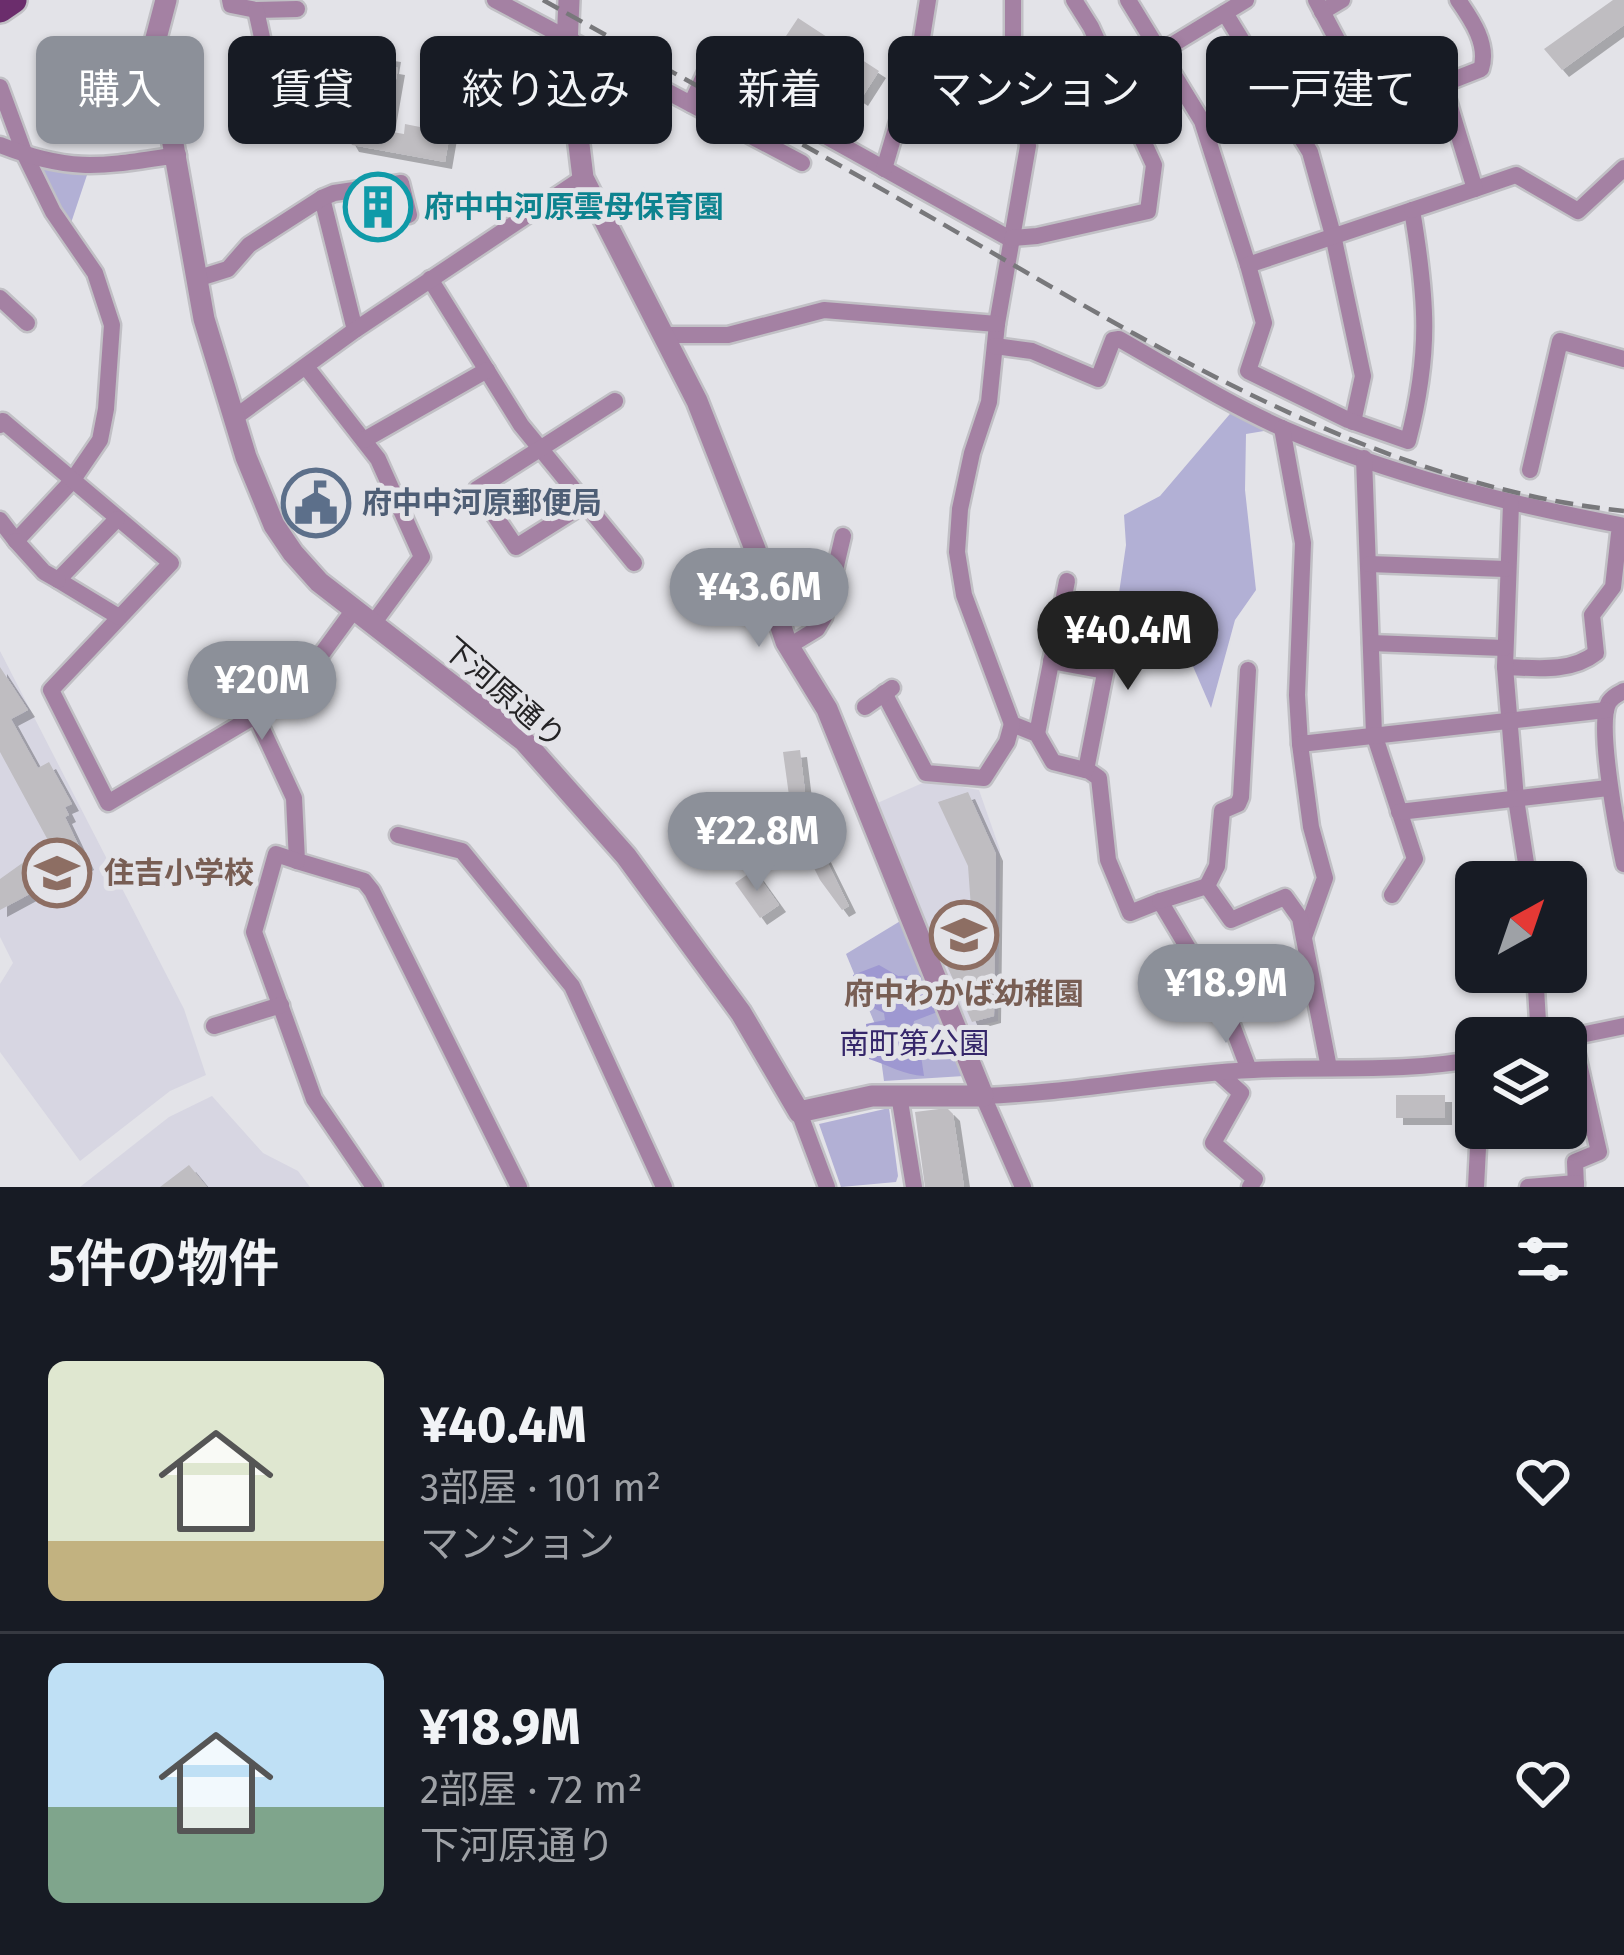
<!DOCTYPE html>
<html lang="ja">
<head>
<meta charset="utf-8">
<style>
	:root { --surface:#171b24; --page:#242831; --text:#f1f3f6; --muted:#9ea1a6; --line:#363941; --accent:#8c9099 }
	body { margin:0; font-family:"Fira Sans","Noto Sans JP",sans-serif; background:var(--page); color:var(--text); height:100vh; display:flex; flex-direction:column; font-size:45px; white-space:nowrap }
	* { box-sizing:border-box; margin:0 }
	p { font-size:39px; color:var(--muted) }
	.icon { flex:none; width:66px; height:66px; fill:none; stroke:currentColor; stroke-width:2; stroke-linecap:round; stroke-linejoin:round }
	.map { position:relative; height:1187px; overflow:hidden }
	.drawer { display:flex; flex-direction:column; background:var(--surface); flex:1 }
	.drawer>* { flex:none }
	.guide { position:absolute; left:36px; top:36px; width:1554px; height:108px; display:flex; gap:24px }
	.needle { width:78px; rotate:40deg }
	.fabs { position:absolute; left:1455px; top:861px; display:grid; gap:24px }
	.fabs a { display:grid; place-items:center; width:132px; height:132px; border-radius:18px; background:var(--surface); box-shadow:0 3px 9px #0004; font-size:60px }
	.price { position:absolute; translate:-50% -102px; padding:0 27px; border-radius:42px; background:var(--accent); color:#fff; font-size:39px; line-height:78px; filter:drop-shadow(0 3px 6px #0008) }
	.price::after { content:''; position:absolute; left:50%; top:72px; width:36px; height:27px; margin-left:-18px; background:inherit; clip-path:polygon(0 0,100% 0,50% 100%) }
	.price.selected { background:#222; color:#fff }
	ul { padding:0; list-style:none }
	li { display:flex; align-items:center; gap:36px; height:300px; padding:0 48px }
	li+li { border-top:3px solid var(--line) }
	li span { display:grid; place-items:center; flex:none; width:336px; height:240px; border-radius:18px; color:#555 }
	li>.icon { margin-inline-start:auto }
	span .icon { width:144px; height:144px; fill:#fffc; stroke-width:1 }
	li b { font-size:51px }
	h2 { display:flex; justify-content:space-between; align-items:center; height:144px; padding:0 48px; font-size:51px }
	.pill { padding:0 42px; border-radius:18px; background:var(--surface); box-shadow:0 3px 9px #0004; font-size:42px; line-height:108px }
	.pill.selected { background:var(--accent); color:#fff }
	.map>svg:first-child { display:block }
	.built { fill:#d7d6e2 }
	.green { fill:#b2b0d5 }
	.forest { fill:#9e98d1 }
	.building { fill:#bfbdc1; filter:url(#shadow) }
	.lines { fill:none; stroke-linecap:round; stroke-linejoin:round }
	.minor-casing { stroke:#c1c0c5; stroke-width:21 }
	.tertiary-casing { stroke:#c1c0c5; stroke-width:26 }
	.primary-casing { stroke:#c1c0c5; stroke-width:32 }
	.minor { stroke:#a481a3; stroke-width:16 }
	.tertiary { stroke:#a481a3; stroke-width:21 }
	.primary { stroke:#6b2d6c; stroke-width:27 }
	.rail { stroke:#78787b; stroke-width:4.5; stroke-dasharray:18 9; stroke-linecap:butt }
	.labels { text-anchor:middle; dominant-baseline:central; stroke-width:10; stroke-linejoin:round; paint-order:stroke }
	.culture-label { font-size:30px; font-weight:bold; fill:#0d838f; stroke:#e3e3e8; text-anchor:start }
	.service-label { font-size:30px; font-weight:bold; fill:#4e5e75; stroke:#e3e3e8; text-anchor:start }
	.street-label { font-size:30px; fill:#242325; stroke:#e3e3e8 }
	.education-label { font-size:30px; font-weight:bold; fill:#785e54; stroke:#e3e3e8; text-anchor:start }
	.park-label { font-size:30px; fill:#35266a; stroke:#e3e3e8 }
</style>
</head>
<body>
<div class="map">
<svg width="1624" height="1187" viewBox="0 0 1624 1187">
	<defs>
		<filter id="shadow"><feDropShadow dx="7" dy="7" stdDeviation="0" flood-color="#0004"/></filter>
	</defs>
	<rect width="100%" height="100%" fill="#e3e3e8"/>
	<g class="built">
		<polygon points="0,651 184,1009 206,1075 170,1091 80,1161 0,1052 0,984 13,963 0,937"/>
		<polygon points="927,781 979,790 1000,850 998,1021 970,1028 873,805"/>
		<polygon points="212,1096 263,1153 298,1171 310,1187 80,1187 169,1117"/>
	</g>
	<g class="green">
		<polygon points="37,159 89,169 69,229 56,210"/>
		<polygon points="1235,408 1270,430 1246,434 1245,490 1256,590 1235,620 1211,708 1166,604 1118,600 1126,545 1124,515 1160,496"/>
		<polygon points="902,920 964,1076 884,1081 877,1029 846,954"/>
		<polygon points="889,1108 898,1176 896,1182 841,1187 819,1124"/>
	</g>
	<path class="forest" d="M879,965L898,976L931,975L940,1011L914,1021L912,1032L919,1042L924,1076C904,1075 888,1065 869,1059L866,1024L885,1020L884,1013L866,1005L853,975Z"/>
	<g class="building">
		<polygon points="1613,0 1624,0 1624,25 1562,70 1544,49"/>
		<polygon points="798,18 879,71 861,99 837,83 827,98 770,60"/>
		<polygon points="367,51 394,55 392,67 398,68 387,131 404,134 405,124 450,133 445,162 352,145 348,138"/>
		<polygon points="397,193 403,210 357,221 353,203"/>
		<polygon points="316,481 330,501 297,527 282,506"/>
		<polygon points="0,667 28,710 11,719 38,768 49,762 72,804 65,807 69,815 65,817 87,863 0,910 0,879 28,859 32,863 58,849 54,842 50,844 0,752"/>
		<polygon points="800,750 809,825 849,906 842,910 820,880 800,840 791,810 783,752"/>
		<polygon points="968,792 996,854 994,1016 972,1022 935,939 972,922 968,866 938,802"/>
		<polygon points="754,870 779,905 760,918 735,883"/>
		<rect x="1396" y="1095" width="49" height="23"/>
		<polygon points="947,1108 953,1114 964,1187 925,1187 915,1112"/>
		<polygon points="189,1165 207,1187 160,1187"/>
	</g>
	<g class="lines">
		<defs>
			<g id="minor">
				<polyline points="230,0 231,5 256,10 297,9"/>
				<polyline points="495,0 802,163"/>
				<polyline points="1013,0 1013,40 1028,146 997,324 989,402 972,453 960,509 957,552 964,595 1012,724 1037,734 1053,762 1089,771 1099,778 1108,860 1130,913 1160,901 1229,1017 1249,1070"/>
				<polyline points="1128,0 1202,121 1248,265"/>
				<polyline points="256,10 268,65"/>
				<polyline points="1322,12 1342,0"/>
				<polyline points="1225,13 1310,152 1333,235 1363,376 1353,422"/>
				<polyline points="1162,51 1246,0"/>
				<polyline points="0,87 25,155 53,212 95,273 112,325 106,409 100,440 72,481 16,541 0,520"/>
				<polyline points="691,104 707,70 1012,240"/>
				<polyline points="712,115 728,81"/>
				<polyline points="1289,116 1351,66 1316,0"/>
				<path d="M0,145C73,174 103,166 178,155"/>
				<polyline points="884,169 921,44 928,0"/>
				<polyline points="1475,189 1516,175 1578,211 1624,168"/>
				<polyline points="322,198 355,330"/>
				<path d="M1412,210C1427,299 1431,353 1408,441L1348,420L1248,371L1264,323L1248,265Z"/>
				<path d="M1412,210L1475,189L1443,84L1481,69C1489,45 1472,20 1458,0"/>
				<polyline points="1012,238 1037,236 1148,211 1154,165 1091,27 1074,0"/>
				<polyline points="196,279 228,269 249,245 322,198 334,193 401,183 409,215"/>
				<polyline points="430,279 521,425 634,563"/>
				<polyline points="0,298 27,323"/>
				<polyline points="665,335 728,335 824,310 997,324"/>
				<path d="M995,346L1032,351L1098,379L1113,340L1119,339C1172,369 1226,403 1282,428C1390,475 1505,503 1620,525L1613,587L1592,615L1596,653C1571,673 1535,668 1505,667"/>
				<polyline points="307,368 378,459 422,557 372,625"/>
				<polyline points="234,418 355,330 583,178"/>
				<polyline points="0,425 3,421 171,563 51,690 108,803 278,702 302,681 353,611"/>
				<polyline points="1282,428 1303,543 1297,695 1300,744 1311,827 1325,878 1304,937"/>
				<polyline points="364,440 487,370"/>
				<polyline points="1364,458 1374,734 1415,859 1392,895"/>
				<polyline points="1530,470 1560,341 1624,359"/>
				<polyline points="586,503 516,547 477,489 615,401"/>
				<polyline points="1511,504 1505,667 1516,799 1529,882"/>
				<polyline points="117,519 58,580 119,617"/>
				<polyline points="16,541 44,572 58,580"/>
				<polyline points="1369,564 1505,569"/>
				<polyline points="1371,643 1504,648"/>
				<polyline points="789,646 817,629 824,617 843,536"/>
				<polyline points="1051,661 1105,671"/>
				<path d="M1624,691C1618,694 1613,696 1609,702C1596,724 1618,836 1624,864"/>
				<polyline points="884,693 926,773 984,778 1007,742 1012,724"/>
				<polyline points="865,707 892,688"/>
				<polyline points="256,716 294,798 297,861 364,881 372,891 519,1187"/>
				<polyline points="1037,734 1067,581"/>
				<polyline points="1300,744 1606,710"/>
				<polyline points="1086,770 1118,607"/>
				<polyline points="1399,812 1608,788"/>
				<polyline points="398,835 462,851 572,986 664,1187"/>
				<polyline points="297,861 276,854 254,932 314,1099 374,1187"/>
				<polyline points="1207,886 1217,866 1222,811 1238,804 1241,797 1248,670"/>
				<polyline points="1160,901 1207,886 1231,920 1285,897 1300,918 1329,1068"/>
				<polyline points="1535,972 1539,1038"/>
				<polyline points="214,1026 281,1005"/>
				<polyline points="1573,1037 1599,1152 1575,1162 1576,1187"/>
				<polyline points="1566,1038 1624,1026"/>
				<polyline points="1467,1060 1476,1090"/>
				<polyline points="1219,1073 1241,1093 1213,1143 1255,1179 1250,1187"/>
				<polyline points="899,1095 914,1187"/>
				<polyline points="799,1112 827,1187"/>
				<path d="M1023,1187L983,1096C1074,1093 1162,1074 1253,1070C1326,1066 1403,1073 1476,1059"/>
				<polyline points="1476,1187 1479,1128"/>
				<polyline points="1528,1187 1576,1183"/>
			</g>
			<polyline id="tertiary" points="166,0 155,42 204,319 246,457 274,525 293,553 319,582 524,741 626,856 741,1013 799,1112 872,1096 983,1096 827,709 786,642 755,549 697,401 583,178 567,45 569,0"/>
			<polyline id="primary" points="0,9 13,0"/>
		</defs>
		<use href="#minor" class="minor-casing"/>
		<use href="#tertiary" class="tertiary-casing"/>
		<use href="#primary" class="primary-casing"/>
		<use href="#minor" class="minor"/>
		<use href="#tertiary" class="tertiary"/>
		<use href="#primary" class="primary"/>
		<path class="rail" d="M543,0C675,74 809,147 941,223C1155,346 1372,484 1624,511"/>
	</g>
	<defs>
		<symbol id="building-ring" viewBox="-11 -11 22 22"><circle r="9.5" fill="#e3e3e8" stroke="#0f9aa8" stroke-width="1.5"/><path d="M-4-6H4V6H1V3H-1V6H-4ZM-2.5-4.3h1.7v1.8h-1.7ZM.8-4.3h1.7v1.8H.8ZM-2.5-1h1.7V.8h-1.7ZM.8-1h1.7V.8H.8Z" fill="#0f9aa8"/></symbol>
		<symbol id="civic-ring" viewBox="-11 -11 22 22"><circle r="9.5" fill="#e3e3e8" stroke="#5c6f8a" stroke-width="1.5"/><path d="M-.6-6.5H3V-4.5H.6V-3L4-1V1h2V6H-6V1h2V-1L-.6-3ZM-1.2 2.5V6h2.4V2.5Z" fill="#5c6f8a"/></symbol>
		<symbol id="school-ring" viewBox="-11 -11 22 22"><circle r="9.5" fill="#e3e3e8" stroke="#8d6e63" stroke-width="1.5"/><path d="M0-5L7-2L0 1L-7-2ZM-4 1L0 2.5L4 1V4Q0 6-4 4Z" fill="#8d6e63"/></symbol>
	</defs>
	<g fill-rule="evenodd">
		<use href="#building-ring" x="340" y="169" width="76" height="76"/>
		<use href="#civic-ring" x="278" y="465" width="76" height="76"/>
		<use href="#school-ring" x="19" y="835" width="76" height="76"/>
		<use href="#school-ring" x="926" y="897" width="76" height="76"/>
	</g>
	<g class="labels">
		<g class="culture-label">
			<text x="424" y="207">府中中河原雲母保育園</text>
		</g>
		<g class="service-label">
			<text x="362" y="503">府中中河原郵便局</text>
		</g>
		<g class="street-label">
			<text transform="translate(504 693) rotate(41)">下河原通り</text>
		</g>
		<g class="education-label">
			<text x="104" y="873">住吉小学校</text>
			<text x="964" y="994" text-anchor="middle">府中わかば幼稚園</text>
		</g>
		<g class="park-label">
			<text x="914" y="1044">南町第公園</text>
		</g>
	</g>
</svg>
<div class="fabs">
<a><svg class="needle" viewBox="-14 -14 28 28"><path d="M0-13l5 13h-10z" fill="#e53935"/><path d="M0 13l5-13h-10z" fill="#9ea1a6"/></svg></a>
<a><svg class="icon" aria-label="layers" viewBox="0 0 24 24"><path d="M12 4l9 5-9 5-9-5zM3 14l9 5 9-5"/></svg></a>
</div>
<b class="price" style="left:759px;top:650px">¥43.6M</b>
<b class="price selected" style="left:1128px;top:693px">¥40.4M</b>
<b class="price" style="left:262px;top:743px">¥20M</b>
<b class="price" style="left:757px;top:894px">¥22.8M</b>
<b class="price" style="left:1226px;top:1046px">¥18.9M</b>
<div class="guide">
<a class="pill selected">購入</a>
<a class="pill">賃貸</a>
<a class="pill">絞り込み</a>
<a class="pill">新着</a>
<a class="pill">マンション</a>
<a class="pill">一戸建て</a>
</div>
</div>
<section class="drawer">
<h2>5件の物件<svg class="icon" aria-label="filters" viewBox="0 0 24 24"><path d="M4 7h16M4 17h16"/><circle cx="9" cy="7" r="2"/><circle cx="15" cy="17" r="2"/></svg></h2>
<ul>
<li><span style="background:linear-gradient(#dfe7d0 75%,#c2b280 0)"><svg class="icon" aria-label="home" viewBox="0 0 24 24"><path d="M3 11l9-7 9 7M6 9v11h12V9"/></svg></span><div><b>¥40.4M</b><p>3部屋 · 101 m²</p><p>マンション</p></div><svg class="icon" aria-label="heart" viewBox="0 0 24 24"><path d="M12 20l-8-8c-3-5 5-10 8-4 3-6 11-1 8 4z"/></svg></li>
<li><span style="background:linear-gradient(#bfe0f5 60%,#7fa58c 0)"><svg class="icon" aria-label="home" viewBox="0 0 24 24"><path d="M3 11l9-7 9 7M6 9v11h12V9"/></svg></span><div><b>¥18.9M</b><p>2部屋 · 72 m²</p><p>下河原通り</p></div><svg class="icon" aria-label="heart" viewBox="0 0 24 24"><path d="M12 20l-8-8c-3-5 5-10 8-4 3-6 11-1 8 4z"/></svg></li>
</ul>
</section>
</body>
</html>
